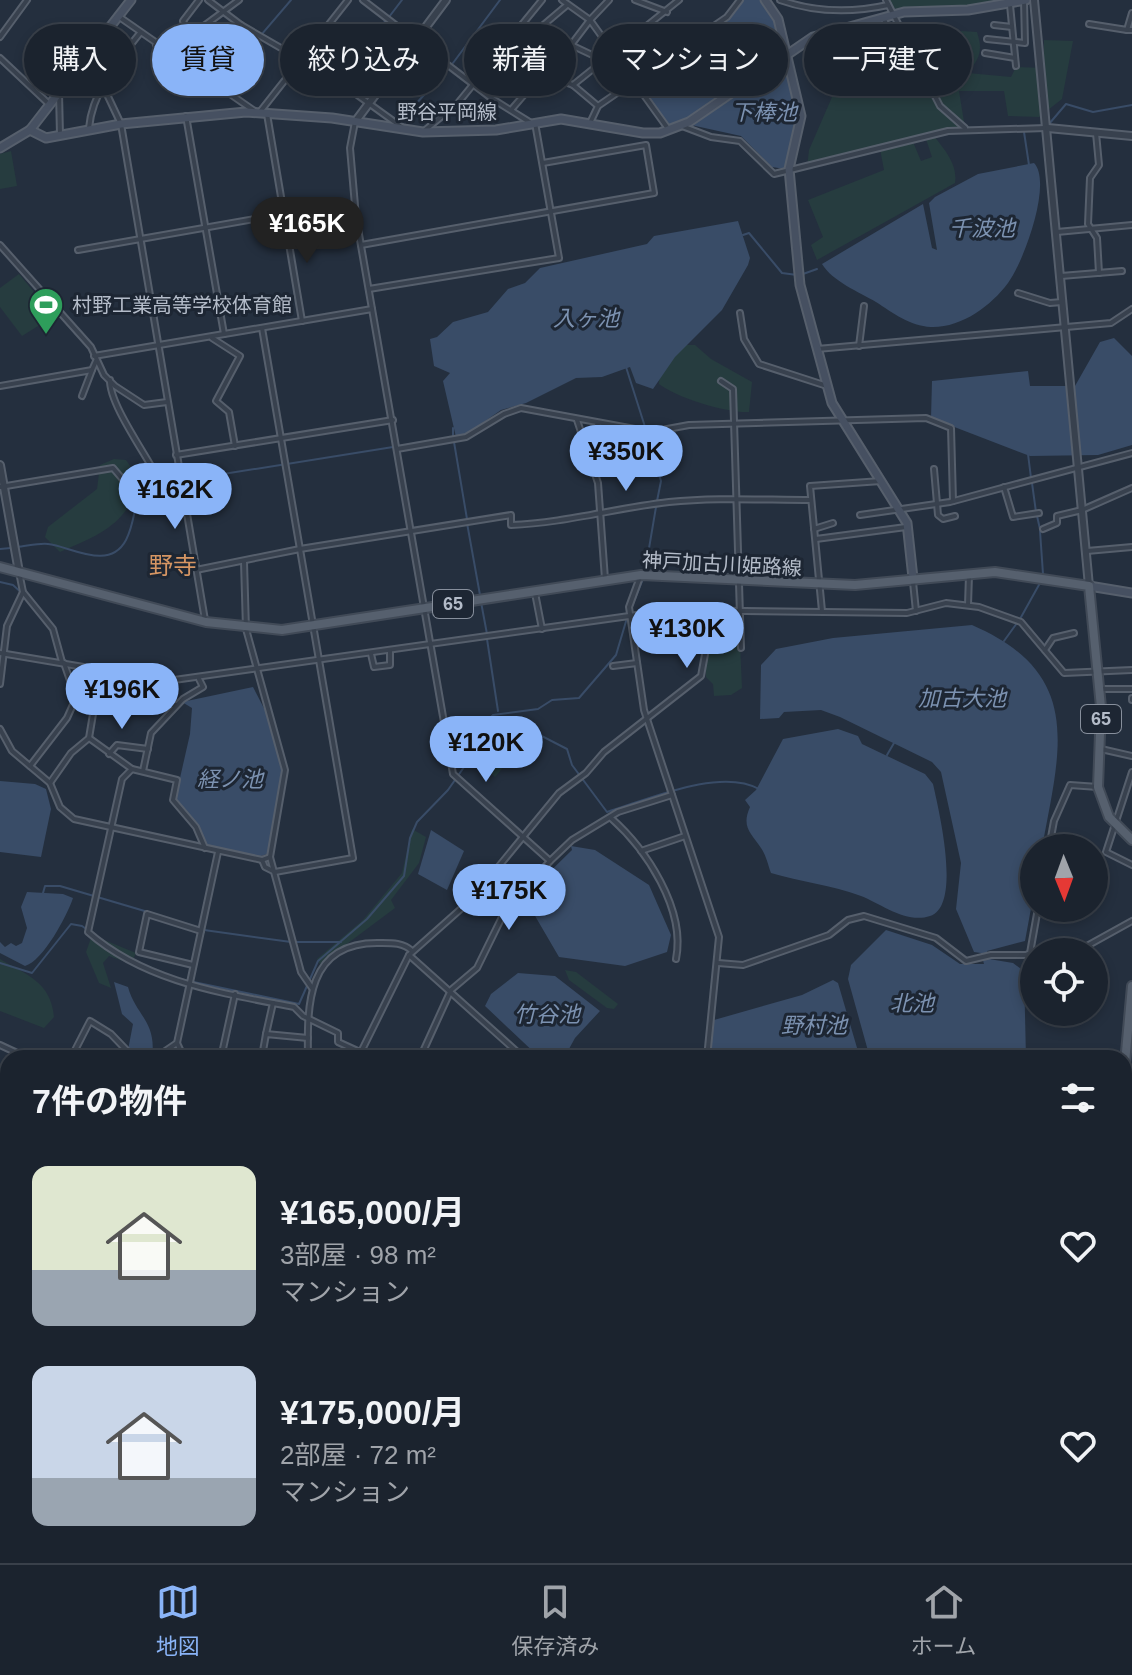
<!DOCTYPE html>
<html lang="ja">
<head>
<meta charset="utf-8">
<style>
	:root { --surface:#1b232e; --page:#242b36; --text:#f1f3f6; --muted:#a0a4aa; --line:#39404a; --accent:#8ab4f8 }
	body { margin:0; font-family:Arial,"Noto Sans JP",sans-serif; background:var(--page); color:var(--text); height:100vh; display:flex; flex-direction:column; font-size:30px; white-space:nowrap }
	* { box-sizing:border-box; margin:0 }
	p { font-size:26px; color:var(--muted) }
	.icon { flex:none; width:44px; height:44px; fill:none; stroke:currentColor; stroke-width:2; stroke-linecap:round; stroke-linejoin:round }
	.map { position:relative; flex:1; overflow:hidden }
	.drawer { position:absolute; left:0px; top:1050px; width:1132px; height:514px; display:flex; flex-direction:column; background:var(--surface); border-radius:24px 24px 0 0; box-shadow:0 4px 12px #0003,0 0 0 2px var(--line) }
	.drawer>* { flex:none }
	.guide { position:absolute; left:24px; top:24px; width:1084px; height:72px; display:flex; gap:16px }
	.needle { width:52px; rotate:179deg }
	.fabs { position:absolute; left:1020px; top:834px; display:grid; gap:16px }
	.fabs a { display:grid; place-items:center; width:88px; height:88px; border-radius:50%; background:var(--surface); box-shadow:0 4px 12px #0003,0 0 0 2px var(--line); font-size:40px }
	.price { position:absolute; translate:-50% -68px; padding:0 18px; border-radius:28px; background:var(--accent); color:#111; font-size:26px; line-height:52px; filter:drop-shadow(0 2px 4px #0008) }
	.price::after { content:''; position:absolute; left:50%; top:48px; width:24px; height:18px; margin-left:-12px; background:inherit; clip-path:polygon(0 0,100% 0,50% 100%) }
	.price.active { background:#222; color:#fff }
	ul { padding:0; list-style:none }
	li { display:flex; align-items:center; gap:24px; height:200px; padding:0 32px }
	li span { display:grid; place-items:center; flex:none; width:224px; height:160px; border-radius:16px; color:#555 }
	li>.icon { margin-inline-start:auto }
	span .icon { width:96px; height:96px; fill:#fffc; stroke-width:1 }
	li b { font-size:34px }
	h2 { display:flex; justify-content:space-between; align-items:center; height:96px; padding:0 32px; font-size:34px }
	.pill { padding:0 28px; border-radius:36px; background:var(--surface); box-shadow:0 4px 12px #0003,0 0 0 2px var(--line); font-size:28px; line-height:72px }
	.pill.active { background:var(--accent); color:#111 }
	.tab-bar { display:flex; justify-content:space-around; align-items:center; height:112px; border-top:2px solid var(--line); background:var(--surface); font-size:22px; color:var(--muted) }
	.tab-bar a { display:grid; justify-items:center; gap:4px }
	.tab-bar .active { color:var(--accent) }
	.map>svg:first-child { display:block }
	.green { fill:#263c3f }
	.water { fill:#394c67 }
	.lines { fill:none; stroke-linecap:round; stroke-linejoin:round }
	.stream { stroke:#394c67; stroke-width:2 }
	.river { stroke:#394c67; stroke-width:6 }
	.minor-casing { stroke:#565f6c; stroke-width:8 }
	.tertiary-casing { stroke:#565f6c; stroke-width:10 }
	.secondary-casing { stroke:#565f6c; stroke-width:11 }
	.primary-casing { stroke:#414a57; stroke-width:12 }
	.minor { stroke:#38414e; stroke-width:4 }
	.tertiary { stroke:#38414e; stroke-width:6 }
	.secondary { stroke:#465061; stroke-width:7 }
	.primary { stroke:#56606e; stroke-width:8 }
	.labels { text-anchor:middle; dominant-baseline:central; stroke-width:6; stroke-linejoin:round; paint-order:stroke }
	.shield { fill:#1d2633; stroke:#878f9c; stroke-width:2 }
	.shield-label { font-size:18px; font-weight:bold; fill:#b4bcc9 }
	.street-label { font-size:20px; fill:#b4bcc9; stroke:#1d2633 }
	.poi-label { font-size:20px; fill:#b4bcc9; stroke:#1d2633; text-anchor:start }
	.water-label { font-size:22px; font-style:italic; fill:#7c92b1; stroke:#1d2633 }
	.quarter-label { font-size:24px; fill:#d59563; stroke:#1d2633 }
</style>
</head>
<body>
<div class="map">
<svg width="1132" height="1563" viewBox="0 0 1132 1563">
	<rect width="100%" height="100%" fill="#242f3e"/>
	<g class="green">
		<polygon points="887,0 1008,0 971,7 900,10 890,7"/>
		<path d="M961,31L977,32C983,51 980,57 968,73L1011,77L1016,67L1044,68V40L1073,41L1062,99L1039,117L1008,116L1004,91H959L965,128L891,146L913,142L921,161L932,157L926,139L934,136C945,150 958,165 955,183L817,260L811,245L823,237L808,200L884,170L880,149L807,168L809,150L842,74L878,88L889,76L886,71H881L867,37L877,35L887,53L901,38L941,40L940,49H957Z"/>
		<polygon points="11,151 17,186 0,189 0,154"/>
		<polygon points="19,274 54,316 22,336 0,307 0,288"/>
		<path d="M683,345H695L711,359L752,382L749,412C726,413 677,398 659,384L660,363Z"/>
		<path d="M114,459L126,460L141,482C124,526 101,534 60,552L45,537L48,527L97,489L100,465Z"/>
		<polygon points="740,643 742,688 731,695 714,696 713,684 706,677 706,649"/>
		<polygon points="485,738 506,764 495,777 476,759"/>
		<polygon points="412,829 426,837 419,863 391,900 395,908 320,964 317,959 363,920 402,873"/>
		<polygon points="92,935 136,953 131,964 109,956 103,963 111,988 99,983 86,952"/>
		<path d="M0,959C27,975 51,982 54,1017L44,1028L0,1011Z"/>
		<polygon points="565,970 576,972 618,1004 614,1009 607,1008 569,980"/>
		<polygon points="8,1373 8,1476 0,1468 0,1378"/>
		<path d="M221,1556H316C302,1563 273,1563 258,1558L241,1563L221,1560Z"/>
	</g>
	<g class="water">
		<polygon points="742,0 762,0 778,23 784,52 688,120 670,128 636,79 726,21"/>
		<polygon points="784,59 798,113 785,169 772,167 741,136 691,125"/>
		<path d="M1034,163C1053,183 1023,263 1008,283C991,306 961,328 931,327C910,326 893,313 876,302C859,292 832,281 822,264L923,204L932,248L937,250L929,203L935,197L978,174Z"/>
		<polygon points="738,221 750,258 748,265 722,310 675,357 653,389 636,383 630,367 602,377 576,378 526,403 501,410 468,433 456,437 443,381 450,373 434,366 430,339 437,337 453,322 488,312 508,289 525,283 540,268 647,244 654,236"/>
		<polygon points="1114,338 1132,356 1132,445 1098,455 1030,456 931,418 932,381 1028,371 1030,386 1075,386 1100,342"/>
		<path d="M972,625C1085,674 1060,749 1042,848H1034V892L1025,941L987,951L989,959L1013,963L1024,971L1026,1058H870L848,979L851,965L886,930L932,945L960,964H984L981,953L974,952L956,909L961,863L941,772L932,762L840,717L821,710L784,712L779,718L760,719L761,665L776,649L833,638Z"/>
		<polygon points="253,687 267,714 283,773 267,854 258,857 206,847 198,828 175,800 190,734 192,708 182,702"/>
		<path d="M838,729L858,736L862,744L925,774L933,784C939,811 962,906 930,916C907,924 881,904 861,896C832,885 800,882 771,873C768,865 766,855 761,848C751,833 741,827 750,807L745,800L756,790L783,739Z"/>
		<polygon points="0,781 35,784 46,789 51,809 41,857 0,852"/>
		<polygon points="431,830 464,851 447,890 418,874"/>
		<polygon points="571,846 595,850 649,885 671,935 667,952 625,966 559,957 524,897 572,850"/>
		<path d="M27,892L63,894L73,898C67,916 43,961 25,966L0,953V942L5,947L11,943L16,946L22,943L27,928L21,907Z"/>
		<polygon points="518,973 555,976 600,1011 575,1038 564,1058 540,1058 485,1006 491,994"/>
		<polygon points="833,980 838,983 860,1058 710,1058 714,1020 802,995"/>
		<path d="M114,982L128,987C136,1016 157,1021 152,1058H136L128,1050L133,1024L122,1014Z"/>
	</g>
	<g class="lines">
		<g class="stream">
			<polyline points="389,17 402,0"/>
			<polyline points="453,63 500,0"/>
			<polyline points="338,80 386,20"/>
			<polyline points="220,83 291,0"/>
			<polyline points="419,110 415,105 447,69"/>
			<polyline points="1049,124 1066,104 1093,112 1132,105"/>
			<polyline points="1024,132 1029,165"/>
			<polyline points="743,235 749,233 782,273 797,275"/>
			<polyline points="803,274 817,269"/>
			<polyline points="626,367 646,430"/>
			<polyline points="647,434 661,481 657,501"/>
			<polyline points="454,442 467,519"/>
			<polyline points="400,446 453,437 453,428"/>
			<polyline points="1028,454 1031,478"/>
			<polyline points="1032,483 1036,512"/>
			<polyline points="1037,516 1040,529"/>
			<polyline points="467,523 480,595"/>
			<polyline points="1040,531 1043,574"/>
			<path d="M17,547C27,546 39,543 48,544C70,546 109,572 126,540C135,523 134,503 142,487L393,447"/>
			<polyline points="0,549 11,548"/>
			<polyline points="645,572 656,507"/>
			<polyline points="0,582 13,585 23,594"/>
			<polyline points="481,602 487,634"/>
			<polyline points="631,609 643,579"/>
			<polyline points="1020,619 1040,583"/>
			<polyline points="487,639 498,711"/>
			<polyline points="1004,641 1017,623"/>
			<polyline points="62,664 72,692"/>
			<polyline points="887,755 894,743"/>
			<polyline points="468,760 482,726 493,715 538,709 552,700 579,698 616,655 627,618"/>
			<polyline points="43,893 45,886 60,886 148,912"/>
			<polyline points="204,930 291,942"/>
			<polyline points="295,942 341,942"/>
			<polyline points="0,963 32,973 71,924 82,926 99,938"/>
			<path d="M179,979L299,1004L318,961L367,919L404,876L410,838L417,822L448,790L471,757L482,730L494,718L505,717L567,749L572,765L607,812C647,800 720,767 759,789"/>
		</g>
		<g class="river">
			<polyline points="0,1189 8,1202"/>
			<polyline points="789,1556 792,1563"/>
		</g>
		<defs>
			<g id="minor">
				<polyline points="208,0 241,25 338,81 403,128"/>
				<polyline points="363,0 491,98 531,123"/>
				<polyline points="562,0 590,20 669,130"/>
				<polyline points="635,0 667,12"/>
				<path d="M780,0C814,12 852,13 888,5"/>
				<polyline points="886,0 940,106 965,128"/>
				<polyline points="1010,5 1016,66"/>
				<polyline points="1132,13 1127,30 1132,30"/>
				<polyline points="118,16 256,112"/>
				<polyline points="884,19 892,40"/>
				<polyline points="1089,24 1127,30"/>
				<polyline points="185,25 183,21 199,0"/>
				<polyline points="994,25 1012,27"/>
				<polyline points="0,37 27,0"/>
				<polyline points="987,39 1025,43 1024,0"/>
				<polyline points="156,45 185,25 197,31 239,0"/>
				<polyline points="571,45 605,61"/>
				<polyline points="501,50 521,65 573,85 598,106"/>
				<polyline points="985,53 1015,58"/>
				<polyline points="508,55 567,5"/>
				<polyline points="0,58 50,105"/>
				<polyline points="78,69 103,86 121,124 205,620"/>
				<polyline points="198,71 241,25"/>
				<polyline points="549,74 590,20 609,0"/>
				<polyline points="573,85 679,0"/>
				<polyline points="59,93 60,135"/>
				<polyline points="511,110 543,73"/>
				<polyline points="259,113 348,0"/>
				<polyline points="267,114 302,321"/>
				<polyline points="186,116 224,334"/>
				<polyline points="355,122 350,148 356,217 453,774 550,861"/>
				<polyline points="590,123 598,106 727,17 740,0"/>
				<polyline points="682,126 711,137 740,141 774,174 948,131 1046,128"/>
				<path d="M89,128C92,92 118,61 140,33"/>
				<polyline points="424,131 458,103 542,0"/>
				<polyline points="1096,133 1099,165 1090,178 1088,224 1097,238 1099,273"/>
				<polyline points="1057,232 1132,225"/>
				<polyline points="0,245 91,347 104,375 115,386 144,405 167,402"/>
				<polyline points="361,245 654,193 646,145 543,163"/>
				<polyline points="78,250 283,214"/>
				<polyline points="1061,276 1122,271"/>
				<polyline points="369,289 559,258 535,123"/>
				<polyline points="1018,293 1050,303 1062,302"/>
				<polyline points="740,313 744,339 759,364 827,386"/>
				<polyline points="212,338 240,356 216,401 229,412 235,446"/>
				<polyline points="859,346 864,306"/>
				<polyline points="817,349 1111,323 1132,309"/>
				<polyline points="94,356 372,309"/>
				<path d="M110,380C109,406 152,462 164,490"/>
				<polyline points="721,381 733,389 741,648"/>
				<polyline points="0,386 92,370 96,361"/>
				<polyline points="82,396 92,370"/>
				<polyline points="577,420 598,483 605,579"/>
				<polyline points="589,438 609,443"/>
				<polyline points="583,444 598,424"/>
				<polyline points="397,449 466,437 504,414 521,408 651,432 689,425 926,418 951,428 953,501"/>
				<polyline points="176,455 393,420"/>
				<polyline points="934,469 938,515 943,519 955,516"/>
				<polyline points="0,487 113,468 136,495 181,488"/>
				<polyline points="1004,487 1013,517 1039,513"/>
				<polyline points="860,515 950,502 1132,453"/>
				<polyline points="814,529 833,523"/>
				<polyline points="1043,529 1057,523 1057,516 1082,510 1132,488"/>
				<polyline points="816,539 906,527"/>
				<polyline points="1087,551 1132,547"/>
				<polyline points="244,562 246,629 285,770 270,857 301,972 312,988"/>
				<path d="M196,570L300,549L511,515V525C564,523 616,508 669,502C715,497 764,500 811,500"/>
				<polyline points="640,577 629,607 644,710 719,937 707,1058"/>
				<polyline points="913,582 916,611"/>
				<polyline points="23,592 53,629 62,662"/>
				<polyline points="535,593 542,629"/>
				<polyline points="968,605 969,575"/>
				<polyline points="822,611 810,486 881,481"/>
				<polyline points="1045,650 1053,638 1074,633"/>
				<polyline points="0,653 167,681 672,610 907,613 946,603 979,607 1021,622 1064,673 1132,670"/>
				<polyline points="371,654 374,667 390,665 390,651"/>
				<polyline points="64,663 76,698"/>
				<polyline points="613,666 637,663"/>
				<polyline points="0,684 7,626 23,592 19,572"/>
				<polyline points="1100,689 1132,689"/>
				<polyline points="76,698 114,704 176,705"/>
				<polyline points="1132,698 1132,700"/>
				<polyline points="0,729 12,751 50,783 60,807 74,819 262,860 270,857"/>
				<polyline points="89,738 132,769"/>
				<polyline points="1101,749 1132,756"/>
				<polyline points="109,754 117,745 148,749"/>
				<polyline points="30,766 67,718 76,698"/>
				<polyline points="143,771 151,733 183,699 203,687 199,679"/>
				<polyline points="1132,772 1106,852 1132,865"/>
				<polyline points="50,783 71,753 89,738 95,702"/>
				<path d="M611,818C646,849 686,909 676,959"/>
				<path d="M205,848L196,827L173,800L177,780L132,769L122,779L88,932C145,982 222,993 294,1007L303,1016L338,1033V1042L373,1058"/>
				<polyline points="1049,848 1054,821 1070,785 1098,787"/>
				<polyline points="641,851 685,836"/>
				<polyline points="262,860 265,867 275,872 353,858 262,328"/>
				<polyline points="1076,952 1132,921"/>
				<polyline points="409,955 524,1058"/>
				<polyline points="718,963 743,965 829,935 848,920 864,916 936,938 966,961 991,955 1026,955 1030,953 1038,908"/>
				<polyline points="193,965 139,952 147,914 201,931"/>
				<polyline points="266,1034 273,1003"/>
				<polyline points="177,1043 184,1058"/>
				<polyline points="0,1045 28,1058"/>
				<polyline points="71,1058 90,1021 111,1034 134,1058"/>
				<polyline points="155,1058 177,1043 218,852"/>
				<polyline points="221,1058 235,994"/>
				<polyline points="254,1058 263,1051 266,1034 308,1038"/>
				<path d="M308,1058C307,1004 307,943 377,943C390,943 403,942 412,951"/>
				<polyline points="358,1058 409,955 472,899 559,793 586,773 604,752 701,676 713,611"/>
				<polyline points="420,1058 451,990 477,968 503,915 550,861 572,840 618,812 672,795"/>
				<polyline points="0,1196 8,1190"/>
				<polyline points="0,1204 8,1223"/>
				<polyline points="0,1220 8,1223"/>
				<polyline points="1124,1242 1132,1244"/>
				<polyline points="0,1269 8,1236"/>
				<polyline points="1124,1327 1132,1326"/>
				<polyline points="0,1346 8,1343"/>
				<polyline points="1124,1370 1132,1371"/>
				<polyline points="1124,1424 1132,1429"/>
				<polyline points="587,1556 588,1563"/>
				<polyline points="675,1556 683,1563"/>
				<polyline points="1034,1556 1043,1563"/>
				<polyline points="121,1563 123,1556"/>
				<polyline points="472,1563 472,1556"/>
				<polyline points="551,1563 552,1556"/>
			</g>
			<g id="tertiary">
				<polyline points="1034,0 1089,586"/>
				<polyline points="355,122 446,0"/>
				<polyline points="1048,128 1132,136"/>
				<polyline points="0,465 19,572"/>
			</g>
			<g id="secondary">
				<polyline points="765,0 778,19 801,116 789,169 800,285 832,403 907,523 913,578"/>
				<polyline points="30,130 46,138 121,124 246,112 332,118 423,132 496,130 561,119 643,133 660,133 689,122 813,37 904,12 968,10 1026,0"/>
				<polyline points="0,148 30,130 131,0"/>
				<polyline points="1089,586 1132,593"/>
				<polyline points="0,1318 8,1321"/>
				<polyline points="425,1556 435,1563"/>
			</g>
			<g id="primary">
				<polyline points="0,567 206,622 282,630 641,575 855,585 995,572 1089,586 1101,707 1098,787 1109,817 1132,840"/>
				<polyline points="1124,1074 1132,986"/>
				<polyline points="1065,1556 1065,1563"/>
			</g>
		</defs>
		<use href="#minor" class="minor-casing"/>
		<use href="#tertiary" class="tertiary-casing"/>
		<use href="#secondary" class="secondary-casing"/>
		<use href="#primary" class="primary-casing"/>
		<use href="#minor" class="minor"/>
		<use href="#tertiary" class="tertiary"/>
		<use href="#secondary" class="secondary"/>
		<use href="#primary" class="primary"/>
	</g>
	<defs>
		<symbol id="stadium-pin" viewBox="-11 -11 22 30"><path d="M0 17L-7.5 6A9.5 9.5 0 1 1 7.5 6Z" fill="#2e9e5b" stroke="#1d2633"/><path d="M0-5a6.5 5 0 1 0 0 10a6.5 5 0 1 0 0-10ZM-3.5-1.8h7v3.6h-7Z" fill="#fff"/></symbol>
	</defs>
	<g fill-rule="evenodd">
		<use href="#stadium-pin" x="26" y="285" width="40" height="54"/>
	</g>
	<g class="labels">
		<g class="shield">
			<rect x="433" y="590" width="40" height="28" rx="6"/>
			<rect x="1081" y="705" width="40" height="28" rx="6"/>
		</g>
		<g class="shield-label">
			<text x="453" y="604">65</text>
			<text x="1101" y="719">65</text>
		</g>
		<g class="street-label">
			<text x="447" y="112">野谷平岡線</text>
			<text transform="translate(722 564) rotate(3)">神戸加古川姫路線</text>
		</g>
		<g class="poi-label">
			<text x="72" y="305">村野工業高等学校体育館</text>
		</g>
		<g class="water-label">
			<text x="764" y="112">下棒池</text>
			<text x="982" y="228">千波池</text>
			<text x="586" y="318">入ヶ池</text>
			<text x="962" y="698">加古大池</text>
			<text x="230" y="779">経ノ池</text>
			<text x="912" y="1003">北池</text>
			<text x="547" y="1014">竹谷池</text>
			<text x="814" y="1025">野村池</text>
		</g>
		<g class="quarter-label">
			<text x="173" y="565">野寺</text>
		</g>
	</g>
</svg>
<div class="fabs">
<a><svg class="needle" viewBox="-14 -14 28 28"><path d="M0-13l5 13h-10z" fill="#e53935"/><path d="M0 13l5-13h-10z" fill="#a0a4aa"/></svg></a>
<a><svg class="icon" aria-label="locate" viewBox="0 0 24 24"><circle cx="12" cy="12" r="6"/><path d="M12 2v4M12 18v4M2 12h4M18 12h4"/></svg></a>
</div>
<b class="price active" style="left:307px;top:265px">¥165K</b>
<b class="price" style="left:626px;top:493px">¥350K</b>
<b class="price" style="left:175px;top:531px">¥162K</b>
<b class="price" style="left:687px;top:670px">¥130K</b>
<b class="price" style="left:122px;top:731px">¥196K</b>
<b class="price" style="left:486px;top:784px">¥120K</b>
<b class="price" style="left:509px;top:932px">¥175K</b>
<div class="guide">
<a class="pill">購入</a>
<a class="pill active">賃貸</a>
<a class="pill">絞り込み</a>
<a class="pill">新着</a>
<a class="pill">マンション</a>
<a class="pill">一戸建て</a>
</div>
<section class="drawer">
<h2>7件の物件<svg class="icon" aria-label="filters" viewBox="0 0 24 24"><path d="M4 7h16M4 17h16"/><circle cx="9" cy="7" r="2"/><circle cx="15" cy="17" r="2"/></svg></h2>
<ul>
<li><span style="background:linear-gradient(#dfe7d0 65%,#9aa5b1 0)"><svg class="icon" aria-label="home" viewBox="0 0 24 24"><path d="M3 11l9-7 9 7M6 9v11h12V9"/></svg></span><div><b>¥165,000/月</b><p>3部屋 · 98 m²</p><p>マンション</p></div><svg class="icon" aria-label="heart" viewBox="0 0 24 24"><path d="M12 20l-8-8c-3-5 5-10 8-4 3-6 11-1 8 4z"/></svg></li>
<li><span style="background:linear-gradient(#c9d6e8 70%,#9aa5b1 0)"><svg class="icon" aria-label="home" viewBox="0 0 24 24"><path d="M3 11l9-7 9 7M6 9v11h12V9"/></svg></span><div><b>¥175,000/月</b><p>2部屋 · 72 m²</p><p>マンション</p></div><svg class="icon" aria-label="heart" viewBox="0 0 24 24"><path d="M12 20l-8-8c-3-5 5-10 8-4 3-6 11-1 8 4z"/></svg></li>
</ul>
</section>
</div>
<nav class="tab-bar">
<a class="active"><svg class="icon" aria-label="map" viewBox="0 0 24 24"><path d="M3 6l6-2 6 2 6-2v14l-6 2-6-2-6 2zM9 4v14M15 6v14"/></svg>地図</a>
<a><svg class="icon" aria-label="saved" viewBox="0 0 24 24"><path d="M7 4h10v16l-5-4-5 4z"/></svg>保存済み</a>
<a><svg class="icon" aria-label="home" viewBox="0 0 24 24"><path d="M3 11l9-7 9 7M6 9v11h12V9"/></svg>ホーム</a>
</nav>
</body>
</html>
